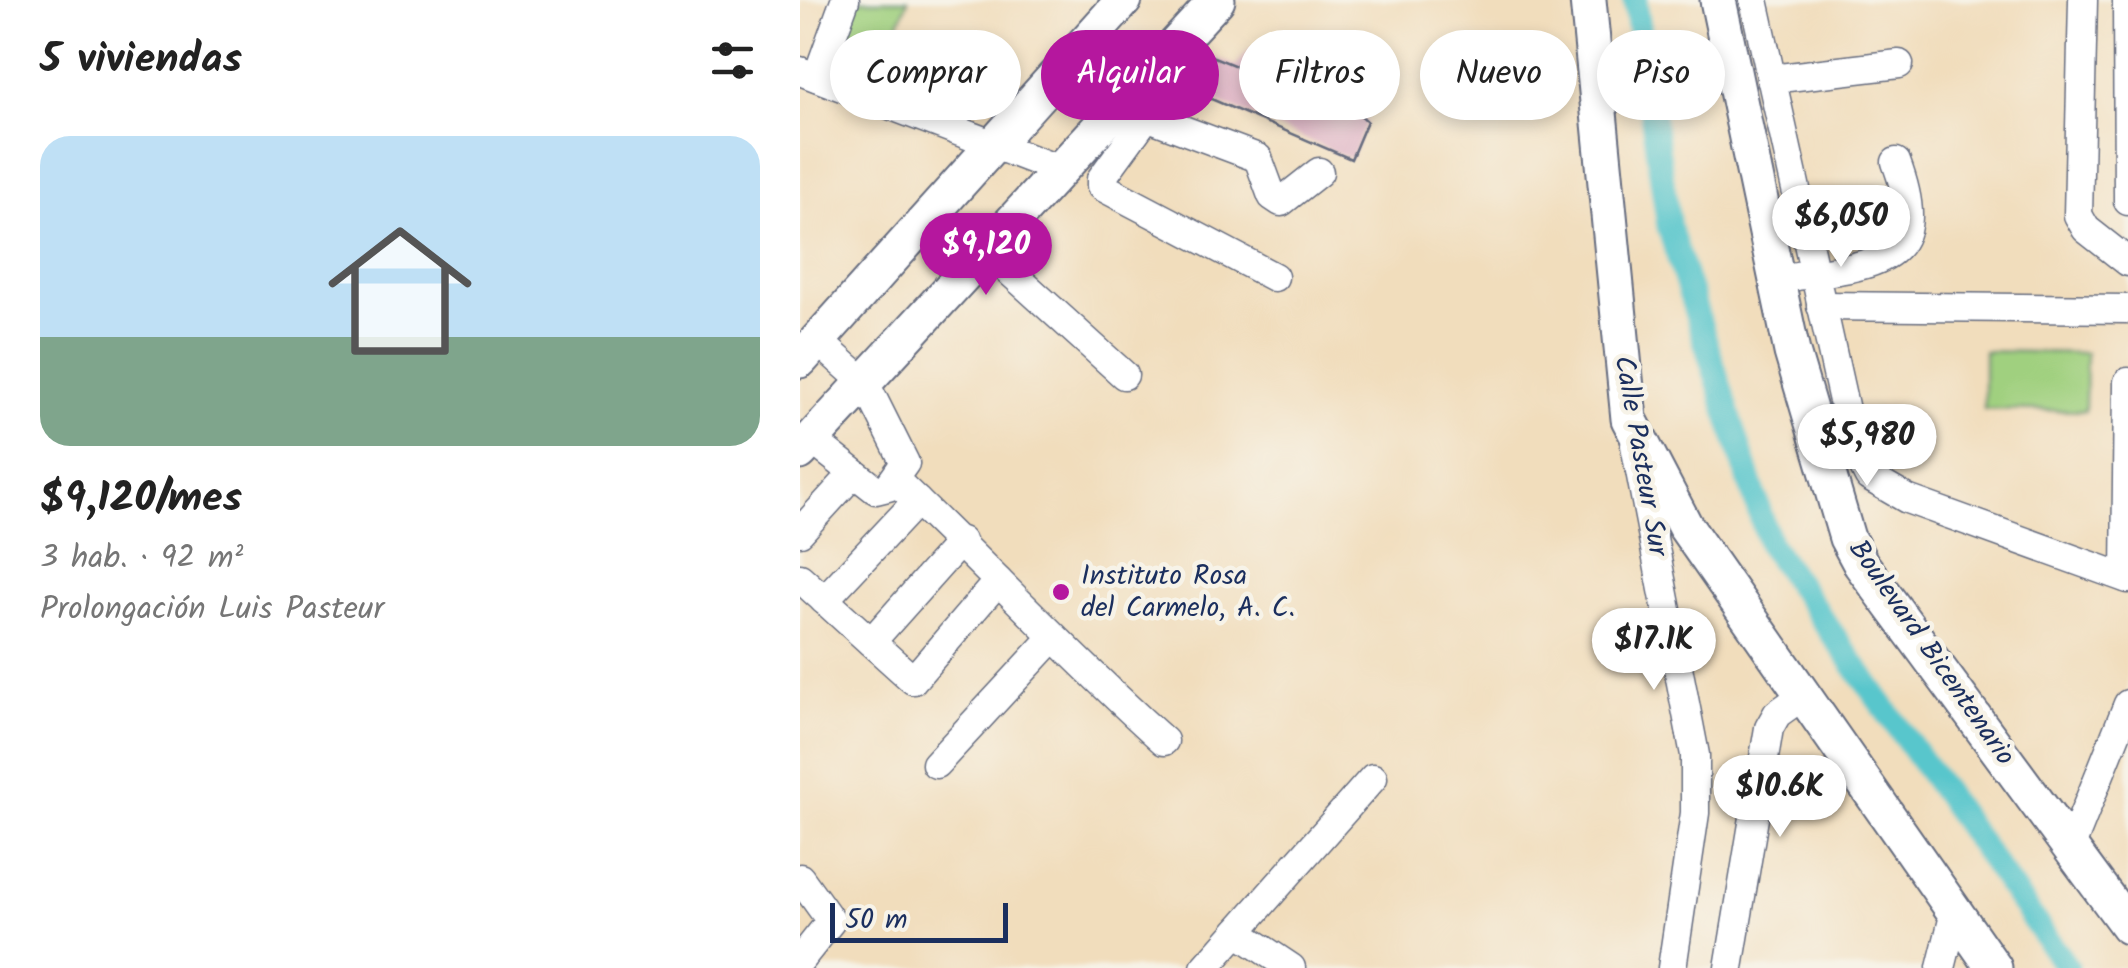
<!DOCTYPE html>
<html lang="es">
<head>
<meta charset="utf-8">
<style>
	:root { --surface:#fff; --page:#f6f6f6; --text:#222; --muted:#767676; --accent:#b5179e }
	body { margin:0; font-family:Kalam,sans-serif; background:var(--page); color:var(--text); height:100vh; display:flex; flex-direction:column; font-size:38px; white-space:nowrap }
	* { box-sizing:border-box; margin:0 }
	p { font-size:32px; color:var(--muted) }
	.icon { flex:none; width:55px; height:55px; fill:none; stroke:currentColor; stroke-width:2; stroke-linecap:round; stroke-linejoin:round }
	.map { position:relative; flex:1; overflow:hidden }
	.drawer { display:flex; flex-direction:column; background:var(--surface); width:800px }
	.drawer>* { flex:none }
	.hud { position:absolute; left:30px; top:30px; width:950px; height:90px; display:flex; gap:20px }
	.scale { position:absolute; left:30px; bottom:25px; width:178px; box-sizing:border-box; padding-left:10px; border:5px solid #1b2f5e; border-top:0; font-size:28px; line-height:35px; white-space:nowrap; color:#1b2f5e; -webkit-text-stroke:8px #f7f3e8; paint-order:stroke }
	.price { position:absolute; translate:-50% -85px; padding:0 22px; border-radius:35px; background:#fff; color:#222; font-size:32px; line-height:65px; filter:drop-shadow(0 2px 5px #0008) }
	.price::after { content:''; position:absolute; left:50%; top:60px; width:30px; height:22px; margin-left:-15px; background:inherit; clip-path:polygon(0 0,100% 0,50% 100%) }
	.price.active { background:var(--accent); color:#fff }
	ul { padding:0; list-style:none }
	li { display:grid; align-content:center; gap:20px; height:530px; padding:0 40px }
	li span { display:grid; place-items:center; height:310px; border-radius:30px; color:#555 }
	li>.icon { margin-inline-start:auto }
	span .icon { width:180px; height:180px; fill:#fffc; stroke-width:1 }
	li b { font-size:42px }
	h2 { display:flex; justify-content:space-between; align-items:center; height:120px; padding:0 40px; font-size:42px }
	.chip { padding:0 35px; border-radius:45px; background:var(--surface); box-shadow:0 5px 15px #0003; font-size:35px; line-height:90px }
	.chip.active { background:var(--accent); color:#fff }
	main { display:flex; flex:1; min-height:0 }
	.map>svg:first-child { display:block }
	.green { fill:#a0d07f; stroke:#5e806e; stroke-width:2.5 }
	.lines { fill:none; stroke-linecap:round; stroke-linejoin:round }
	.canal { stroke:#58c6cc; stroke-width:25 }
	.building { fill:#dba8c0 }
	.minor-casing { stroke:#666c7f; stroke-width:31 }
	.major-casing { stroke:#666c7f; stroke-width:39 }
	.minor { stroke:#fff; stroke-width:28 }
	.major { stroke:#fff; stroke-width:35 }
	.poi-dot { fill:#b5179e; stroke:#f7f3e8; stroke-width:4 }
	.labels { text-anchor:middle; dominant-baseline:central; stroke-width:9; stroke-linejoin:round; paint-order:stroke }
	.street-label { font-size:28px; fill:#1b2f5e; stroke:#f7f3e8 }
	.poi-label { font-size:28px; fill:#1b2f5e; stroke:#f7f3e8; text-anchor:start }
</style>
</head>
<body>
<main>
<section class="drawer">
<h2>5 viviendas<svg class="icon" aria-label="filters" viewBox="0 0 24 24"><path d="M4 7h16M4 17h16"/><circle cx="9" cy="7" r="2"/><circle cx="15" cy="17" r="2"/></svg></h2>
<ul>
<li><span style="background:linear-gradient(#bfe0f5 65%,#7fa58c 0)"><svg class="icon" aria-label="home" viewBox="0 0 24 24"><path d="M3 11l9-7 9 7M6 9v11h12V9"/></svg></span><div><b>$9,120/mes</b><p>3 hab. · 92 m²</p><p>Prolongación Luis Pasteur</p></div></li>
</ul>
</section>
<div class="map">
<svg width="1328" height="968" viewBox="0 0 1328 968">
	<rect width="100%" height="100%" fill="#f7f3e8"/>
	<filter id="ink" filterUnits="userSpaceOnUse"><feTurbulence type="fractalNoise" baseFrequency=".01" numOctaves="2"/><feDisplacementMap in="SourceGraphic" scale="20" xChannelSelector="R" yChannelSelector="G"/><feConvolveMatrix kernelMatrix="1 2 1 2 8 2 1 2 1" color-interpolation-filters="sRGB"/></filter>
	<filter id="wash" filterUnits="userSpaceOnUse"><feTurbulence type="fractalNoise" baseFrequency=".0048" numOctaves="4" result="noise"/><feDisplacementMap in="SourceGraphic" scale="40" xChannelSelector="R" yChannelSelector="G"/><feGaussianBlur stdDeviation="2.25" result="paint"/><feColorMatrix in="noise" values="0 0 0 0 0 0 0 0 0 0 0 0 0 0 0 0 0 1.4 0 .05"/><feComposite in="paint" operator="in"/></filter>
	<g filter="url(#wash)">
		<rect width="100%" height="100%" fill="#f1ddbc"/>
		<g class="green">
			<polygon points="51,0 108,0 75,84 25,64"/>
			<polygon points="1184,351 1286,353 1285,411 1184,409"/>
		</g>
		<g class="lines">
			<polyline class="canal" points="835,0 869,227 970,545 1267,968"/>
		</g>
		<g id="blocks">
			<polygon class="building" points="497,34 517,44 539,67 554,66 557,95 563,98 556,111 567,121 551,159 381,86 397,50 436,66 449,50 471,38"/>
		</g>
	</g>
	<g filter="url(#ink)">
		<use href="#blocks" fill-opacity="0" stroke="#666c7f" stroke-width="2.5"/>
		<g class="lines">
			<defs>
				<g id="minor">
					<polyline points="954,0 1053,446 1069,477 1107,499 1328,579"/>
					<polyline points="1283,0 1278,215 1286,229 1328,262"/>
					<polyline points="1327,0 1328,201"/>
					<polyline points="0,71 260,170"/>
					<polyline points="17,77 45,0"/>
					<polyline points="971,79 1099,64"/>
					<polyline points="330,110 458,158 472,196 481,202 519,172"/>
					<polyline points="347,116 301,179 301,186 474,277"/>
					<polyline points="186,250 324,375"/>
					<path d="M997,276C1080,265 1133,260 1096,162"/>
					<polyline points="1021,306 1328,309"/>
					<polyline points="12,440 76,490 88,487 105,463 65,383 18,341"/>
					<polyline points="835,445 895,755 895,813 872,968"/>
					<path d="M95,480C187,567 270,657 364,741"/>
					<polyline points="0,532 53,474"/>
					<polyline points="0,578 113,680 198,581"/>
					<polyline points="1326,578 1328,382"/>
					<polyline points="24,600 117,501"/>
					<polyline points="71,642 161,541"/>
					<polyline points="136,764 252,639"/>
					<polyline points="1271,846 1328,704"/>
					<polyline points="0,878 31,921 0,960"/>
					<polyline points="437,932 491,968"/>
					<polyline points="405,968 573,778"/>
					<polyline points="929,968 969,728 977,714 1005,694"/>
					<polyline points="1141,968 1155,912"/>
				</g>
				<g id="major">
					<polyline points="788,0 829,419 885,526 1194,968"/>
					<polyline points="918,0 992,352 1047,538 1061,564 1328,926"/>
					<polyline points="0,360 324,0"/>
					<polyline points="0,452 417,0"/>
				</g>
			</defs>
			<use href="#minor" class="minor-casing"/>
			<use href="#major" class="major-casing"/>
			<use href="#minor" class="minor"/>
			<use href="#major" class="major"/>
		</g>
	</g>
	<circle class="poi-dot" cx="261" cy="592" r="10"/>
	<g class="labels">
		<g class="street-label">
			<text transform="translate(840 456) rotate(80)">Calle Pasteur Sur</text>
			<text transform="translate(1131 653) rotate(55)">Boulevard Bicentenario</text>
		</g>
		<g class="poi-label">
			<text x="281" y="576">Instituto Rosa<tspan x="281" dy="32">del Carmelo, A. C.</tspan></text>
		</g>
	</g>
</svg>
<div class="scale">50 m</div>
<b class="price" style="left:1041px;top:270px">$6,050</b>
<b class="price active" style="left:186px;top:298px">$9,120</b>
<b class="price" style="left:1067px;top:489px">$5,980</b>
<b class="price" style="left:854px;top:693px">$17.1K</b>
<b class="price" style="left:980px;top:840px">$10.6K</b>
<div class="hud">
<a class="chip">Comprar</a>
<a class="chip active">Alquilar</a>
<a class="chip">Filtros</a>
<a class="chip">Nuevo</a>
<a class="chip">Piso</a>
</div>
</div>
</main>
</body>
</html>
